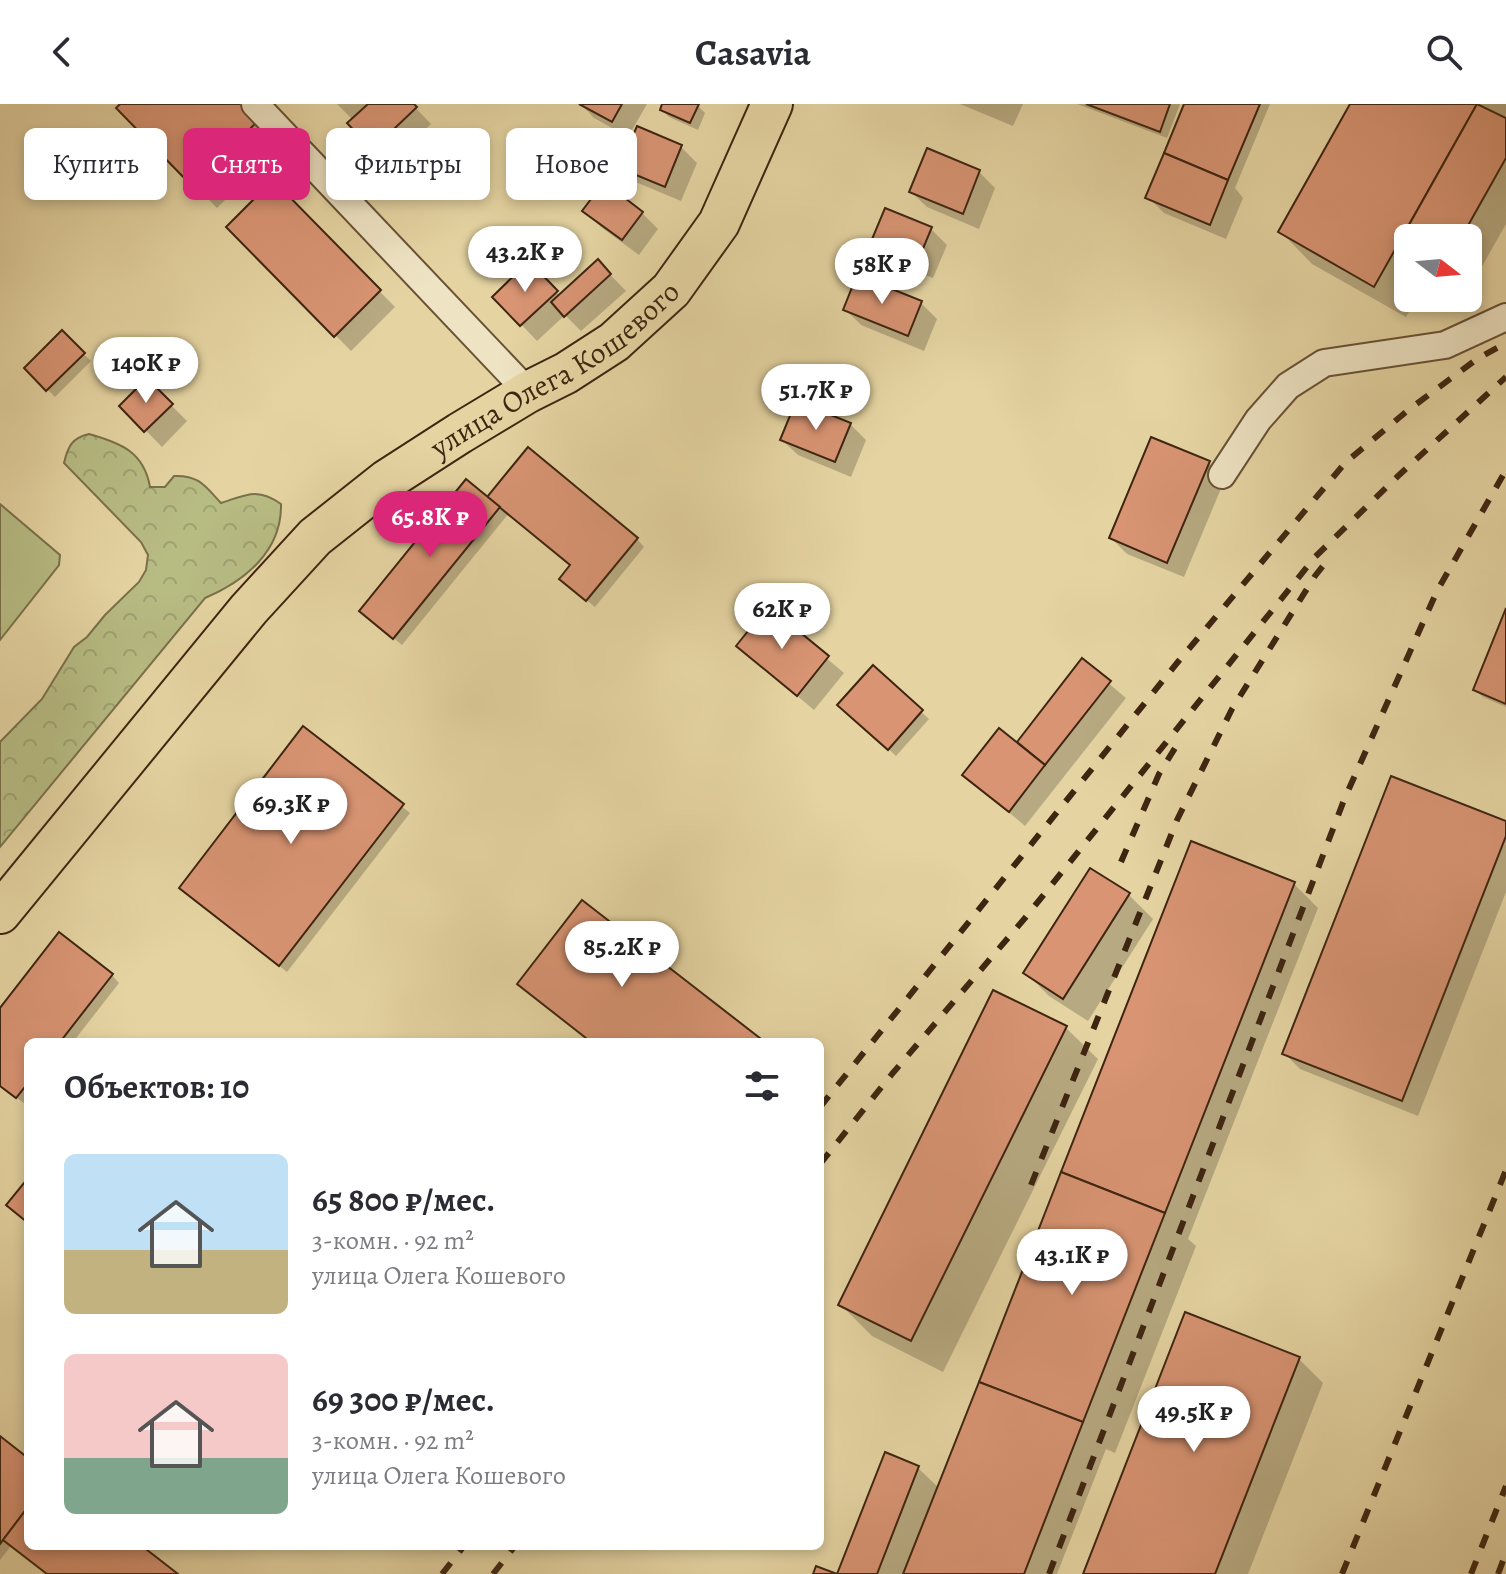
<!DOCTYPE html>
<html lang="ru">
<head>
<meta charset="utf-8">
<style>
	:root { --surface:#fff; --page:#f7f7f7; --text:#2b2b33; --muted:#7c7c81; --accent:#db2777 }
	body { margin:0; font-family:Alegreya,serif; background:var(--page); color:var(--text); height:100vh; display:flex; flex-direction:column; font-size:30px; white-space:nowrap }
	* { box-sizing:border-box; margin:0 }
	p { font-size:26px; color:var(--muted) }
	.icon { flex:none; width:44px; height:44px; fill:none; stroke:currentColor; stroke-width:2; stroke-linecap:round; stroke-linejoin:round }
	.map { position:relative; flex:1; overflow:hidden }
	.side { position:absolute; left:24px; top:934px; width:800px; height:512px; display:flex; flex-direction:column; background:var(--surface); border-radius:12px; box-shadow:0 4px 12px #0003 }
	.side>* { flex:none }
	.guide { position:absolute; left:24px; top:24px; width:800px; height:72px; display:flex; gap:16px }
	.needle { width:52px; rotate:106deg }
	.tools { position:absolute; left:1394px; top:120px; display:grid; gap:16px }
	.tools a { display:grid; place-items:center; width:88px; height:88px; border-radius:12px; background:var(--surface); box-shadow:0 4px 12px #0003; font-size:40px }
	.price { position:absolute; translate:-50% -68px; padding:0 18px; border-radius:28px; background:#fff; color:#222; font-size:26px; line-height:52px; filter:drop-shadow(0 2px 4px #0008) }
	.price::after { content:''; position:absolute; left:50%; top:48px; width:24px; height:18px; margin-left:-12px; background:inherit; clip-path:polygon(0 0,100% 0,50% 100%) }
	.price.current { background:var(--accent); color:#fff }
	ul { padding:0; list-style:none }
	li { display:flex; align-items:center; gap:24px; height:200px; padding:0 40px }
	li span { display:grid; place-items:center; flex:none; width:224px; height:160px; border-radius:12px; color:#555 }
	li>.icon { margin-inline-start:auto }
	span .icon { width:96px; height:96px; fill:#fffc; stroke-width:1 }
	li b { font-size:34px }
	h2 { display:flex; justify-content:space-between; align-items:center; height:96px; padding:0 40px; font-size:34px }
	.pill { padding:0 28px; border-radius:12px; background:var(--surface); box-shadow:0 4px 12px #0003; font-size:28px; line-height:72px }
	.pill.current { background:var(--accent); color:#fff }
	header { display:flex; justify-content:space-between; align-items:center; height:104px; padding:0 40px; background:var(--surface); font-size:36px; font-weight:700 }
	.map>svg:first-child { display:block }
	.forest { fill:url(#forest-crowns); stroke:#7a704a; stroke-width:2 }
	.green { fill:#b7bc83; stroke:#7a704a; stroke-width:2 }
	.shadow { fill:#0003 }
	.building { fill:#d89473; stroke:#3e2511; stroke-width:2 }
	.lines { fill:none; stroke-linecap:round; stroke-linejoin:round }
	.street-casing { stroke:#685135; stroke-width:30 }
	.primary-casing { stroke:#3e2511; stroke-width:44 }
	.street { stroke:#eee3c3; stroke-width:26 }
	.primary { stroke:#e5d4a2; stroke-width:40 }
	.rail { stroke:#3e2511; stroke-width:6; stroke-dasharray:14 14; stroke-linecap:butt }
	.labels { text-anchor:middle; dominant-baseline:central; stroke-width:6; stroke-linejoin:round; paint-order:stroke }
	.street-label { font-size:30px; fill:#3e2511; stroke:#eee3c3 }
</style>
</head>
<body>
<header><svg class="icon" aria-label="back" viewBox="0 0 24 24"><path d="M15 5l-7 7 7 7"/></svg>Casavia<svg class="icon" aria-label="search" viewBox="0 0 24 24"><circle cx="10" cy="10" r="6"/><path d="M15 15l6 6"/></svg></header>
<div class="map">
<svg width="1506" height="1470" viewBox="0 0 1506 1470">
	<defs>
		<pattern id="forest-crowns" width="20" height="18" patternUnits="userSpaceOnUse" patternTransform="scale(2)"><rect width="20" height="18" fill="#b7bc83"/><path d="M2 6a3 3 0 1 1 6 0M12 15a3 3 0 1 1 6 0" fill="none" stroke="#9ea170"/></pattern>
	</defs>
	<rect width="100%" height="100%" fill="#e5d4a2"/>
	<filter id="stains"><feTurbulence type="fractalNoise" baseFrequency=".0025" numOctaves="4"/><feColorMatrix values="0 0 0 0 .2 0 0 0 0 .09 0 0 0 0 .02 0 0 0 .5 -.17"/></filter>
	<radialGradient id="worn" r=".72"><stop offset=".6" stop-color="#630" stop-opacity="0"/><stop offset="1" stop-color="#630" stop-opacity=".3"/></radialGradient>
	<path class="forest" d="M89,330C121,339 144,348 150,383H165L174,372C199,371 205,382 221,399C246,391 257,383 281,400C282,447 245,477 205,494L0,743V638L42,595L74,543L87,533L105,511L139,478L146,466L148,451L141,438L64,359C68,342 72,334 89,330Z"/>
	<polygon class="green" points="0,400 60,451 59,461 0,536"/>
	<g class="shadow">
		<polygon points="123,0 243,0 282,40 217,104 118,4"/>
		<polygon points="337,0 412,0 431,20 389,60 350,20 353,16"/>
		<polygon points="581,0 647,0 628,33 594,14"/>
		<polygon points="664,0 698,2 705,9 698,26 669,13 662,6"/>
		<polygon points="960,0 1023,0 1013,22"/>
		<polygon points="1077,0 1180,0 1167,34"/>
		<polygon points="1186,0 1270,0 1235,84 1243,94 1226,135 1164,109 1148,93"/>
		<polygon points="1353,0 1506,0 1506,120 1468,187 1468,134 1408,134 1408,194 1417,194 1406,213 1312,160 1281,128"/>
		<polygon points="681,43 697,59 681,97 638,79 622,63"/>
		<polygon points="928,47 979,68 995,84 979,125 927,103 911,88"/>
		<polygon points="273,79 395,203 351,247 229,123"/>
		<polygon points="604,81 642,109 658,125 639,151 601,123 585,107"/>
		<polygon points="931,125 947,141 933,174 888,156 872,140"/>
		<polygon points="598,158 626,187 581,227 565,211 537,237 495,193 529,160 560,192"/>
		<polygon points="858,173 921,199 937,215 924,247 861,221 845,205"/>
		<polygon points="62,229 91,257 55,293 26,264"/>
		<polygon points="147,277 187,317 162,343 122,302"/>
		<polygon points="850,320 866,336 851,373 798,351 782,336"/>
		<polygon points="1209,359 1225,375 1184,473 1127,450 1111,434"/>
		<polygon points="487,396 637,435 644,443 595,503 569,482 572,461 509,409 402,541 369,514"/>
		<polygon points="768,505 844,569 814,606 738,542"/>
		<polygon points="1506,509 1506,603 1483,593 1475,586"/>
		<polygon points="1082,557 1126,594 1025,722 965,671 1017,641"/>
		<polygon points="873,564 929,615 896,652 848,608"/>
		<polygon points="304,625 410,709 287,868 189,791"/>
		<polygon points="1506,719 1506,788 1418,1012 1300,965 1284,949"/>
		<polygon points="1090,767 1129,791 1153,815 1088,917 1049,892 1025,868"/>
		<polygon points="1294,780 1318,804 1188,1135 1196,1142 1115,1349 1106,1345 1057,1470 839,1470 918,1364 939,1384"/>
		<polygon points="112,871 119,879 73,938 28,938 28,996 25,1000 0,981 0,907"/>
		<polygon points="1066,924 1098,955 943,1268 872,1232 840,1200"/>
		<polygon points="1299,1255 1323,1279 1248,1470 1085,1470"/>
		<polygon points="0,1334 28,1356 28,1442 138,1442 174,1470 48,1470 11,1442 0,1456"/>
	</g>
	<g class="building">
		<polygon points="120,0 245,0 260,15 192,82 116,4"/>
		<polygon points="368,0 414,0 417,3 372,46 347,19"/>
		<polygon points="579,0 622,0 612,18"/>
		<polygon points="662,0 699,0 690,19 660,6"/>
		<polygon points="1086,0 1170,0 1160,28"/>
		<polygon points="1184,0 1260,0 1228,76 1164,49"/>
		<polygon points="1350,0 1477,0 1374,183 1278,128"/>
		<polygon points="1477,0 1506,14 1506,54 1461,134 1408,134 1408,151 1396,144"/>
		<polygon points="637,22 682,41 665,83 619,64"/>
		<polygon points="927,44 980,66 963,110 909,88"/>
		<polygon points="1164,49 1228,76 1210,121 1145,94"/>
		<polygon points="273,76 381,186 334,233 226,123"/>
		<polygon points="604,78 643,108 622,136 582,107"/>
		<polygon points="885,104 932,123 917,159 870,140"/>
		<polygon points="598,155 611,170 564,213 551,198"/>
		<polygon points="529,157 558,187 520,222 492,193"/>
		<polygon points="857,171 922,197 908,232 843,206"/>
		<polygon points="62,226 85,249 46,287 24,264"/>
		<polygon points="147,274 173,300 144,328 119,302"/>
		<polygon points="796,297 851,319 835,358 780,336"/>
		<polygon points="1151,333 1210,357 1167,459 1109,434"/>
		<polygon points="528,343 638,434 586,497 559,475 570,461 487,393"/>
		<polygon points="466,375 500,403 393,535 359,507"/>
		<polygon points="768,502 829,552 797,592 736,542"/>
		<polygon points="1506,504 1506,600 1473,586"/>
		<polygon points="1082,554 1111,577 1045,661 1017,638"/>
		<polygon points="873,561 923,606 888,646 837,601"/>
		<polygon points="303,622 404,700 279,862 179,784"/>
		<polygon points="999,624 1045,661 1009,708 962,671"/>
		<polygon points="1391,672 1506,717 1506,732 1402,997 1282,950"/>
		<polygon points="1191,737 1295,778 1165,1109 1061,1068"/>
		<polygon points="1090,764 1130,789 1063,895 1023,869"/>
		<polygon points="582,796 765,938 591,938 517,880"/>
		<polygon points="59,828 113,870 60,938 28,938 28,979 16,994 0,982 0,904"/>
		<polygon points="993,886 1067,922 911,1237 838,1201"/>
		<polygon points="1061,1068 1165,1109 1083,1318 979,1278"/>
		<polygon points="28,1074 28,1119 6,1101"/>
		<polygon points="1185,1208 1300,1253 1215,1470 1083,1470"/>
		<polygon points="979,1278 1083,1318 1024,1470 903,1470"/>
		<polygon points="0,1332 28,1354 28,1403 0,1440"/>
		<polygon points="885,1348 919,1362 877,1470 813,1470 816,1462 837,1470"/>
		<polygon points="28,1403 28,1442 142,1442 178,1470 47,1470 3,1436"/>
	</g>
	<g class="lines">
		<defs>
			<g id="street">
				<polyline points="255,0 528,288"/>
				<polyline points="1222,371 1258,316 1288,282 1324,259 1445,241 1506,213"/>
			</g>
			<g id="primary">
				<path id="s1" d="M0,809L249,505L315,433L387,376L460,329L528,288L566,269L614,238L671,186L719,119L772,0"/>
			</g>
		</defs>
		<use href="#street" class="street-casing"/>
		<use href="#primary" class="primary-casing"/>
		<use href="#street" class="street"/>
		<use href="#primary" class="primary"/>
		<g class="rail">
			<polyline points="1121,758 1159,670 1180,636"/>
			<polyline points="820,1003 1177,559 1345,359 1407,307 1477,255 1506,239"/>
			<polyline points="820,1060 892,970 1025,814 1315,453 1398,372 1506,273"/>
			<polyline points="1031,1081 1177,716 1232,605 1315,472 1326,458"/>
			<polyline points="442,1470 464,1442"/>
			<polyline points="493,1470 515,1442"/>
			<polyline points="1049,1470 1344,696 1437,487 1506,366"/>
			<polyline points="1342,1470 1506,1066"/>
			<polyline points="1471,1470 1506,1382"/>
			<polyline points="1498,1470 1506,1449"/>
		</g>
	</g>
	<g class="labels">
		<g class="street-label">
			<text stroke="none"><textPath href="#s1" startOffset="784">улица Олега Кошевого</textPath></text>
		</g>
	</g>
	<rect width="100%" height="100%" filter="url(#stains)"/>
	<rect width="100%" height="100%" fill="url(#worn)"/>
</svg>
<div class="tools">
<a><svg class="needle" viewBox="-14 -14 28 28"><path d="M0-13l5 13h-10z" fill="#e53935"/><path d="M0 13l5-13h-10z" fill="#7c7c81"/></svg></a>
</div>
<b class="price" style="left:525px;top:190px">43.2K ₽</b>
<b class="price" style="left:882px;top:202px">58K ₽</b>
<b class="price" style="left:146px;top:301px">140K ₽</b>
<b class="price" style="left:816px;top:328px">51.7K ₽</b>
<b class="price current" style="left:430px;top:455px">65.8K ₽</b>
<b class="price" style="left:782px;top:547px">62K ₽</b>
<b class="price" style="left:291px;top:742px">69.3K ₽</b>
<b class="price" style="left:622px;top:885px">85.2K ₽</b>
<b class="price" style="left:1072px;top:1193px">43.1K ₽</b>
<b class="price" style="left:1194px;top:1350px">49.5K ₽</b>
<div class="guide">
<a class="pill">Купить</a>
<a class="pill current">Снять</a>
<a class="pill">Фильтры</a>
<a class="pill">Новое</a>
</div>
<section class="side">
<h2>Объектов: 10<svg class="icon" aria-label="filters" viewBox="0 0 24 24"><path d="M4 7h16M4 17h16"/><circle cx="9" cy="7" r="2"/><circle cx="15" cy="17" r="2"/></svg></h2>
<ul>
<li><span style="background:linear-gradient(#bfe0f5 60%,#c2b280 0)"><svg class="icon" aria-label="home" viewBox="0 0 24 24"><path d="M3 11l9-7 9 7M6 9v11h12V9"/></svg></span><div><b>65 800 ₽/мес.</b><p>3-комн. · 92 m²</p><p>улица Олега Кошевого</p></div></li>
<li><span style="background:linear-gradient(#f6c9c9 65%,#7fa58c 0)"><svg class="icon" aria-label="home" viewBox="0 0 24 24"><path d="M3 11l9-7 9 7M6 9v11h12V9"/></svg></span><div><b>69 300 ₽/мес.</b><p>3-комн. · 92 m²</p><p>улица Олега Кошевого</p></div></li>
</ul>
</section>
</div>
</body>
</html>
